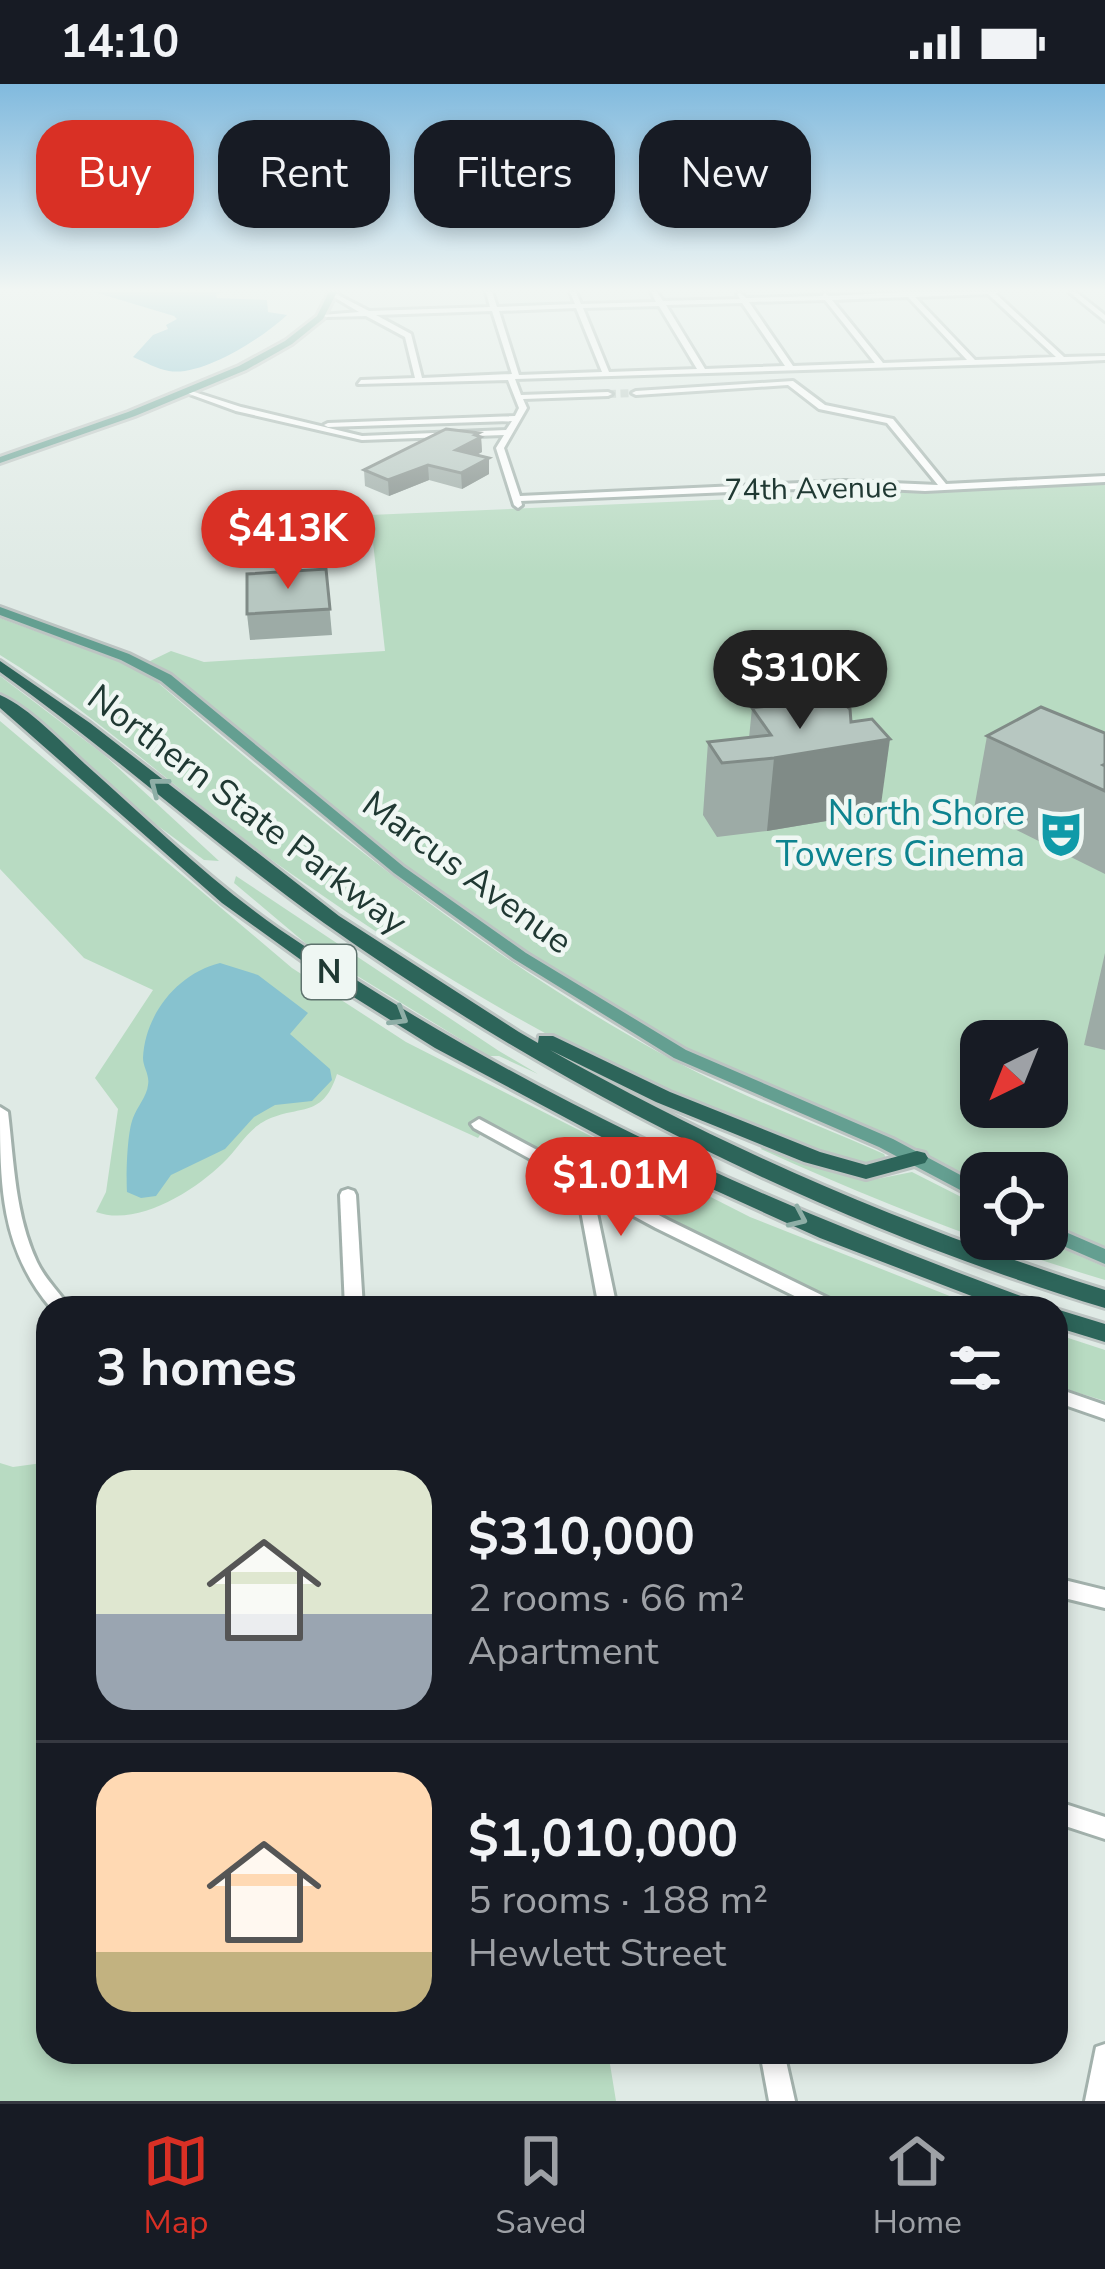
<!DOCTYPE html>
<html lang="en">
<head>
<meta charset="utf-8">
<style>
	:root { --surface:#171b24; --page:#242831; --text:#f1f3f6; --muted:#9ea1a6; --line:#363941; --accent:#d93025 }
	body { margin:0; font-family:"Nunito Sans",sans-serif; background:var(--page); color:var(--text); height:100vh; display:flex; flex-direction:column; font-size:45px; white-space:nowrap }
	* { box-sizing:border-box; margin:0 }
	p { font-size:39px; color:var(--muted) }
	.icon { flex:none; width:66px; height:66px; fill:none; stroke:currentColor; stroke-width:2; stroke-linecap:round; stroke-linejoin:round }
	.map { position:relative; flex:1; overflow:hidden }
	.sheet { position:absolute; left:36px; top:1212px; width:1032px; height:768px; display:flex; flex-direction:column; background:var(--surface); border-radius:36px; box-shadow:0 6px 18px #0003 }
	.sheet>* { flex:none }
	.banner { position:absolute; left:36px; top:36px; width:1035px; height:108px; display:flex; gap:24px }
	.needle { width:78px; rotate:223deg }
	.tools { position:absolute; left:960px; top:936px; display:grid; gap:24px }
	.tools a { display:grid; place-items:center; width:108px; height:108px; border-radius:24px; background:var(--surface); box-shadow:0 6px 18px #0003; font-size:60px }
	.price { position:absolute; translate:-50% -102px; padding:0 27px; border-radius:42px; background:var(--accent); color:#fff; font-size:39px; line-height:78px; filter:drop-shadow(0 3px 6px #0008) }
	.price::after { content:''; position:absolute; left:50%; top:72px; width:36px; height:27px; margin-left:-18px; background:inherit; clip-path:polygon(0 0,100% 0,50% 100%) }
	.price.on { background:#222; color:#fff }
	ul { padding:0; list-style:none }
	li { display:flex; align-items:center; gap:36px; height:300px; padding:0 60px }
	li+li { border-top:3px solid var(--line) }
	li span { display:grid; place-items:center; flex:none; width:336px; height:240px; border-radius:36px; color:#555 }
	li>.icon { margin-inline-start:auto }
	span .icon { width:144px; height:144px; fill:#fffc; stroke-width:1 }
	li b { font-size:51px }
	h2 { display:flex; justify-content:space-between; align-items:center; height:144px; padding:0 60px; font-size:51px }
	.chip { padding:0 42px; border-radius:36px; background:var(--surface); box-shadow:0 6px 18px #0003; font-size:42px; line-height:108px }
	.chip.on { background:var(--accent); color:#fff }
	.status { display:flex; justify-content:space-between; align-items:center; height:84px; padding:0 60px; background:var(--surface); direction:ltr }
	.status svg { height:33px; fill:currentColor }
	.tab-bar { display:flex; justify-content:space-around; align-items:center; height:168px; border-top:3px solid var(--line); background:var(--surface); font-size:33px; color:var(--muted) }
	.tab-bar a { display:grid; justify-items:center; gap:6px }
	.tab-bar .on { color:var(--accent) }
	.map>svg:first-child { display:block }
	.green { fill:#b8dbc2; fill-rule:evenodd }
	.water { fill:#87c2cf }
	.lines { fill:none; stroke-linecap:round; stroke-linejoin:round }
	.minor-tunnel { stroke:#b9c7c1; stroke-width:8; stroke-dasharray:8 4.5; stroke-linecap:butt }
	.minor-casing { stroke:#a2b1ac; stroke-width:6 }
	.major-casing { stroke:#bcc4c2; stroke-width:6 }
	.highway-casing { stroke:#bcc4c2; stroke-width:6 }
	.minor { fill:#fff; fill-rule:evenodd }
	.major { fill:#649f91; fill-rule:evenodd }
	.highway { fill:#2d655a; fill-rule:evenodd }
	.wall { fill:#9daba6 }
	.shaded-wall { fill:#808b87 }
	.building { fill:#b7c7c1; stroke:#808b87; stroke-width:3 }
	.oneway { stroke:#8eaea6 }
	.labels { text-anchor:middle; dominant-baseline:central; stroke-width:9; stroke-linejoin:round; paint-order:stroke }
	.far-street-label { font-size:30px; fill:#203933; stroke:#eff7f3 }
	.shield { fill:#eff7f3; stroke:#5e726d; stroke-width:3 }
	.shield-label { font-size:33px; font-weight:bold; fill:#203933 }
	.street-label { font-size:36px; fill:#203933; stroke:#eff7f3 }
	.culture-label { font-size:36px; fill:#0d838f; stroke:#eff7f3; text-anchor:end }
</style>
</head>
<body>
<div class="status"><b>14:10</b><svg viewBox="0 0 49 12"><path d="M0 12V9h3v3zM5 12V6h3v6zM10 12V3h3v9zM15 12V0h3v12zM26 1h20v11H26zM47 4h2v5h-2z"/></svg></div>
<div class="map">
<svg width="1105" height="2017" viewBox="0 0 1105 2017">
	<rect width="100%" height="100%" fill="#dfeae5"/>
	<g class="green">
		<path d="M1105,399V1173L1047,1147V1089H981V1110L719,989L477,843L142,581L171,567L204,578L385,567L370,431ZM981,957H1047V1023H981Z"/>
		<path d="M0,534L120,578L156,597C314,733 477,868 660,969C732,1009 809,1037 884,1070L888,1078C855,1092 806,1064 774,1052C602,991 442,896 293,791C193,722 104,635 0,571Z"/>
		<polygon points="0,592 103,670 219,777 204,776 131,722 0,608"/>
		<path d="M0,637L292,884L406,958L750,1133L980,1224H848L737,1174L486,1042L478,1054L337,990C322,1037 297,1019 263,1038C248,1046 236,1067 223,1079C193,1108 137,1143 96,1128L106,1108L118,1025L95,994L153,906L84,874L0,785Z"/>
		<polygon points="236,792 499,967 538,990 499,972 488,972 310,863 234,799"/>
		<path d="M764,1060L843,1091L872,1096L912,1088L981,1123V1155H1041L1105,1183V1196C987,1161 874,1116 761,1065Z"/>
		<polygon points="1056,1250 1105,1266 1105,1317 1056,1302"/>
		<polygon points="0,1379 13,1383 42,1379 48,1385 48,1968 608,1968 616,2017 0,2017"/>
	</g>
	<g class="water">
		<path d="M94,208H225L216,210L217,214L267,216L268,228L287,231C264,253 202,293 169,287C157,285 145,278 133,273L153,251L168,245L166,241L177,235L174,232Z"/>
		<path d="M220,879L258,891L308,929L290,950L330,985L332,996L312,1017L275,1021L254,1033L225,1065L171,1091L156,1112L141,1114L127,1108C126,1092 127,1049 133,1034C137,1023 147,1012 148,1001C150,991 143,983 143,974C145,929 179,889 220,879Z"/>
	</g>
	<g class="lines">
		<polyline class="minor-tunnel" points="608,310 636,309"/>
		<defs>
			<g id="minor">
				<path d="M486,208H492L497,223L575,220L570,208H576L581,220L656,218L651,208H657L663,217L740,215L737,210L740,208L746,214L822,212L825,209L829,212L904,208H997L996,210L1064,273L1105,272V276L1063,278L515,295L521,311L608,308L612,310L608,312L523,315L527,324L504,364L520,412L845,397L938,401L887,339L819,325L788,301L636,311L632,309L636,307L793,297L825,321L893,335L946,400L1105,392V398L925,407L845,403L521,417L522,421L518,424L514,421L496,364L504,351L362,356L236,327L181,307L185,305L241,323L362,352L506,346L512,337L328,343L324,341L328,339L515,332L519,324L508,296L358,300L361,296L415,294L405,253L366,232L326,233L322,231L359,228L332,212L334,209L369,227L490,223ZM988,210L1056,273L975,276L915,213ZM908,213L967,276L883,279L832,216ZM825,216L875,279L793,282L749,218ZM742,219L785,282L705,285L666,221ZM659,222L697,285L609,288L583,224ZM576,224L602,288L519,291L499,227ZM492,227L512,290L422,294L411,250L376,231Z"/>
				<polygon points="1069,208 1076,208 1105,231 1105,237"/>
				<path d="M0,1023L8,1028C14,1078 15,1131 37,1178C45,1195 59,1208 70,1224H51C0,1164 0,1099 0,1023Z"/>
				<polygon points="479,1035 668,1136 840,1220 843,1224 819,1224 656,1144 593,1110 617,1224 599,1224 576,1100 474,1044 471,1040"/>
				<polygon points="348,1105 354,1107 356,1111 363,1224 345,1224 340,1111 342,1107"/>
				<polygon points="1056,1304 1105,1321 1105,1335 1056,1318"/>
				<polygon points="1056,1494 1105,1506 1105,1524 1056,1512"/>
				<polygon points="1056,1717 1105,1733 1105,1755 1056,1739"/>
				<polygon points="1105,1960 1105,2017 1085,2017 1096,1963"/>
				<polygon points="760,1968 784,1968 795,2017 769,2017"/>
			</g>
			<g id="major">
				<polygon points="329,208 337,208 323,235 292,260 246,286 135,332 0,379 0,373 128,328 239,282 285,257 317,232"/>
				<polygon points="0,523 129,570 171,591 404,783 526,869 686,966 893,1055 981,1102 981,1117 879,1063 674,974 514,875 394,789 161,597 121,576 0,531"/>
				<polygon points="1047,1140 1105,1165 1105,1180 1047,1155"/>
			</g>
			<g id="highway">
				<path d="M0,577L90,639L339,832L519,948L538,959L539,952H553L670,1008L820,1068L866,1081L917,1067L925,1069L928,1074L925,1079L866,1095L804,1078L656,1018L550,966C727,1066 911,1145 1105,1206V1224C826,1139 562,1008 324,839C213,760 111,667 0,588Z"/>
				<path d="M0,611C31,625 60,657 85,680C148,736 209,796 279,845C520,1010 763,1118 1037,1218L1040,1224H1003L820,1154L624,1065L435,964L344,907L222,819L0,624Z"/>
				<polygon points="1056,1225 1105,1240 1105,1258 1056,1243"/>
			</g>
		</defs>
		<use href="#minor" class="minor-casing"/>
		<use href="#major" class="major-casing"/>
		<use href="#highway" class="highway-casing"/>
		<use href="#minor" class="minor"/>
		<use href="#major" class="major"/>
		<use href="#highway" class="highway"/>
	</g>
	<g class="wall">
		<polygon points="479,349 479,352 481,353 482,368 476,371 489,374 489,390 462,405 429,396 389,412 365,402 364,386"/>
		<polygon points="326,485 332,551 250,556 247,530"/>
		<polygon points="752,624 851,638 880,728 767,747 717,753 703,731 708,658 749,654"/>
		<polygon points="1105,649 1105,790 974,725 987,652"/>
		<polygon points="1105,869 1105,966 1084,961"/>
	</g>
	<g class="shaded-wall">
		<polygon points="479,349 479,354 481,353 482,368 456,382 456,366"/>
		<polygon points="489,374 489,390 462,405 461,389"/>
		<polygon points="428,381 429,396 389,412 388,396"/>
		<polygon points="890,655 880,728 767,747 774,674"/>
	</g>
	<g class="building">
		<polygon points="446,345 479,349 475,351 481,353 456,366 489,374 461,389 428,381 388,396 364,386"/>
		<polygon points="326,485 330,525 247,530 247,490"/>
		<polygon points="842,618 850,625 851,638 872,635 890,655 774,674 722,679 708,658 771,651 752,624 790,619"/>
		<polygon points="1041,623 1105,649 1105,680 1103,681 1105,682 1105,707 987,652"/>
	</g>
	<defs><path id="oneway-chevron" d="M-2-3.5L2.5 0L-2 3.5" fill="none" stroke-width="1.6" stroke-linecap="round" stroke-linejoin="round" transform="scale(3)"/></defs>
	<g class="oneway">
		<use href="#oneway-chevron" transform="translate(158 702) rotate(-142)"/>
		<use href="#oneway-chevron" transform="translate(399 933) rotate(31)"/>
		<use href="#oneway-chevron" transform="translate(798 1134) rotate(24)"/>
	</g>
	<linearGradient id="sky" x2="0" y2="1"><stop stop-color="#81bade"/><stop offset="0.42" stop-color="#f1f6f3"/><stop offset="1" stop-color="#f1f6f3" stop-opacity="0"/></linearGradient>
	<rect width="1105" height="490" fill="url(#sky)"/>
	<defs>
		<symbol id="theatre-bare" viewBox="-9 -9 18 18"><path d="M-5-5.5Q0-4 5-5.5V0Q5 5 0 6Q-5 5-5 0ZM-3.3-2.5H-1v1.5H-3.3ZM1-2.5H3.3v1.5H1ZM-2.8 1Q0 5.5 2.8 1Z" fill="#0f9aa8" stroke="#eff7f3" stroke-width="2.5" paint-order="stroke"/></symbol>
	</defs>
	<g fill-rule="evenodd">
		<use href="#theatre-bare" x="1028" y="717" width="66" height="66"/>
	</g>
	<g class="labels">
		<g class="far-street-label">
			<text transform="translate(811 405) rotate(-1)">74th Avenue</text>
		</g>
		<rect class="shield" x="302" y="861" width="54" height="54" rx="9"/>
		<g class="shield-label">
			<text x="329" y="888">N</text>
		</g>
		<g class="street-label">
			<text transform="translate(247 726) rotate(37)">Northern State Parkway</text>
			<text transform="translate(467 789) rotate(36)">Marcus Avenue</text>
		</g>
		<g class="culture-label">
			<text x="1025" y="729">North Shore<tspan x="1025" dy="41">Towers Cinema</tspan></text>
		</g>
	</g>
</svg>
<div class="tools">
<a><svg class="needle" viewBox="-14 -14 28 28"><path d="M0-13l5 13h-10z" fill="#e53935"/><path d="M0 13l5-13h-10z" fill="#9ea1a6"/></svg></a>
<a><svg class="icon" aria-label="locate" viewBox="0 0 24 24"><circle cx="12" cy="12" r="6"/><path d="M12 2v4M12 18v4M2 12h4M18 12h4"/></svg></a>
</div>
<b class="price" style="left:288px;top:508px">$413K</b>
<b class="price on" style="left:800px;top:648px">$310K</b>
<b class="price" style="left:621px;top:1155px">$1.01M</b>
<div class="banner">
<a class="chip on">Buy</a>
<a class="chip">Rent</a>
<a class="chip">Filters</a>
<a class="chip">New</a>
</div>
<section class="sheet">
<h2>3 homes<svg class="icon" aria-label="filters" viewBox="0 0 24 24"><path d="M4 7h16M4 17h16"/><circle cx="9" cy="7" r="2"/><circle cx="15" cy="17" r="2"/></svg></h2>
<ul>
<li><span style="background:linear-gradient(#dfe7d0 60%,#9aa5b1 0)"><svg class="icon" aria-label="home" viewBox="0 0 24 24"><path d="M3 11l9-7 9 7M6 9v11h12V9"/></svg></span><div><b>$310,000</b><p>2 rooms · 66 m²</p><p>Apartment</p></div></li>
<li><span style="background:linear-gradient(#ffd9b3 75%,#c2b280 0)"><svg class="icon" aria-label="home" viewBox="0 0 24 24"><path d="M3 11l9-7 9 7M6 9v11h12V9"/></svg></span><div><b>$1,010,000</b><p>5 rooms · 188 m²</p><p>Hewlett Street</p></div></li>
</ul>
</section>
</div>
<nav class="tab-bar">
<a class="on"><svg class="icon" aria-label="map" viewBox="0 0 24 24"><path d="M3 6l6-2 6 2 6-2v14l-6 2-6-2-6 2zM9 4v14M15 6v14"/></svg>Map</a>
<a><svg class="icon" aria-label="saved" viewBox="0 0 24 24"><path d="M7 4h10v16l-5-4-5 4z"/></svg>Saved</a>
<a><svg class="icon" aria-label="home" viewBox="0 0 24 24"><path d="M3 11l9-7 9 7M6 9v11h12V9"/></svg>Home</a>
</nav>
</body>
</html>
